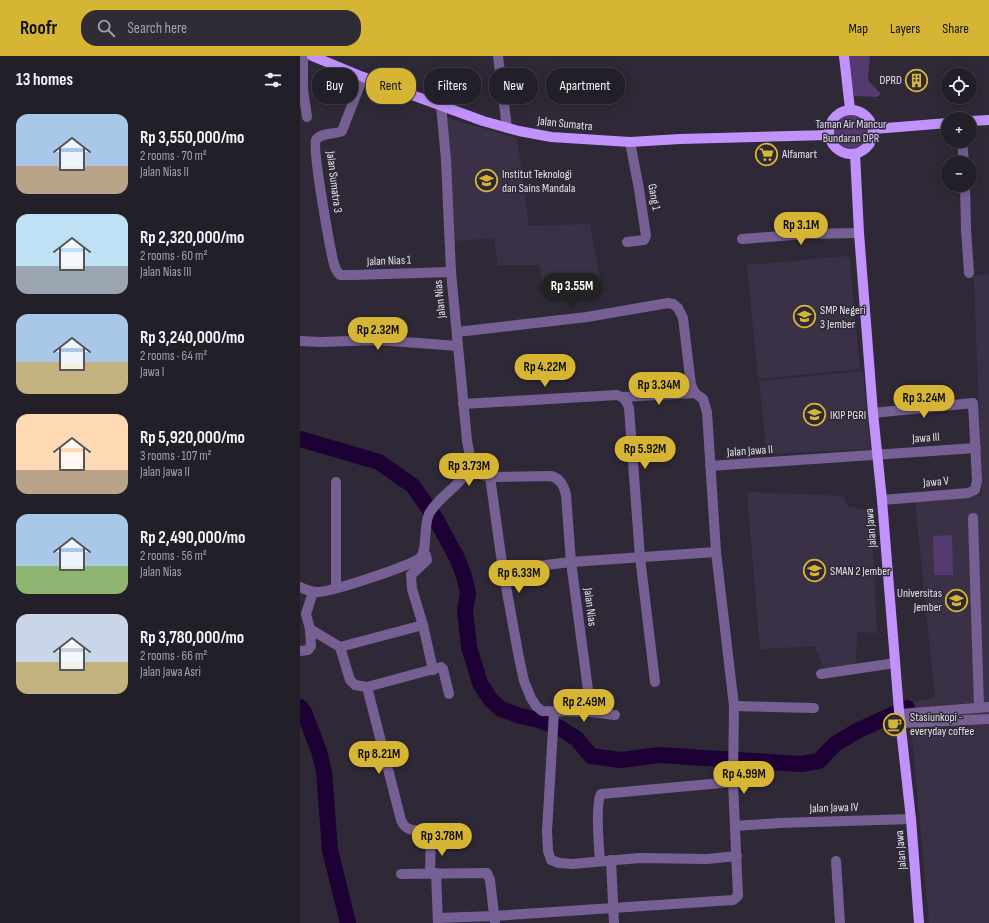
<!DOCTYPE html>
<html lang="en">
<head>
<meta charset="utf-8">
<style>
	:root { --surface:#231f29; --page:#2f2c35; --text:#f1f3f6; --muted:#a3a2a8; --line:#403d46; --accent:#d6b534 }
	body { margin:0; font-family:"Sofia Sans Condensed",sans-serif; background:var(--page); color:var(--text); height:100vh; display:flex; flex-direction:column; font-size:15px; white-space:nowrap }
	* { box-sizing:border-box; margin:0 }
	p { font-size:13px; color:var(--muted) }
	.icon { flex:none; width:22px; height:22px; fill:none; stroke:currentColor; stroke-width:2; stroke-linecap:round; stroke-linejoin:round }
	.map { position:relative; flex:1; overflow:hidden }
	.sheet { display:flex; flex-direction:column; background:var(--surface); width:300px }
	.sheet>* { flex:none }
	.top-card { position:absolute; left:12px; top:12px; width:380px; height:36px; display:flex; gap:8px }
	.fabs { position:absolute; left:641px; top:12px; display:grid; gap:8px }
	.fabs a { display:grid; place-items:center; width:36px; height:36px; border-radius:50%; background:var(--surface); box-shadow:0 2px 10px #0003,0 0 0 1px var(--line); font-size:20px }
	.price { position:absolute; translate:-50% -34px; padding:0 9px; border-radius:14px; background:var(--accent); color:#111; font-size:13px; line-height:26px; filter:drop-shadow(0 1px 2px #0008) }
	.price::after { content:''; position:absolute; left:50%; top:24px; width:12px; height:9px; margin-left:-6px; background:inherit; clip-path:polygon(0 0,100% 0,50% 100%) }
	.price.current { background:#222; color:#fff }
	ul { padding:0; list-style:none }
	li { display:flex; align-items:center; gap:12px; height:100px; padding:0 16px }
	li span { display:grid; place-items:center; flex:none; width:112px; height:80px; border-radius:12px; color:#555 }
	li>.icon { margin-inline-start:auto }
	span .icon { width:48px; height:48px; fill:#fffc; stroke-width:1 }
	li b { font-size:17px }
	h2 { display:flex; justify-content:space-between; align-items:center; height:48px; padding:0 16px; font-size:17px }
	.chip { padding:0 14px; border-radius:16px; background:var(--surface); box-shadow:0 2px 10px #0003,0 0 0 1px var(--line); font-size:14px; line-height:36px }
	.chip.current { background:var(--accent); color:#111 }
	header { display:flex; align-items:center; gap:24px; box-sizing:border-box; height:56px; padding:0 20px; background:var(--accent); color:#111 }
	header strong { font-size:19px }
	nav { display:flex; gap:22px; margin-inline-start:auto; font-size:14px }
	.search { width:280px; height:36px; background:var(--page); display:flex; align-items:center; gap:10px; box-sizing:border-box; padding:0 14px; border-radius:16px; color:var(--muted); font-size:15px }
	main { display:flex; flex:1; min-height:0 }
	.map>svg:first-child { display:block }
	.built { fill:#3a3146 }
	.green { fill:#533b6f }
	.lines { fill:none; stroke-linecap:round; stroke-linejoin:round }
	.river { stroke:#1d0135; stroke-width:16 }
	.minor { stroke:#766093; stroke-width:10 }
	.major { stroke:#c192fb; stroke-width:10 }
	.labels { text-anchor:middle; dominant-baseline:central; stroke-width:3; stroke-linejoin:round; paint-order:stroke }
	.poi-label { font-size:12px; fill:#e5e1eb; stroke:#2f2937; text-anchor:start }
	.street-label { font-size:12px; fill:#e5e1eb; stroke:#2f2937 }
	.park-label { font-size:12px; fill:#e3daef; stroke:#2f2937 }
</style>
</head>
<body>
<header>
<strong>Roofr</strong>
<div class="search"><svg class="icon" aria-label="search" viewBox="0 0 24 24"><circle cx="10" cy="10" r="6"/><path d="M15 15l6 6"/></svg>Search here</div>
<nav><a>Map</a><a>Layers</a><a>Share</a></nav>
</header>
<main>
<section class="sheet">
<h2>13 homes<svg class="icon" aria-label="filters" viewBox="0 0 24 24"><path d="M4 7h16M4 17h16"/><circle cx="9" cy="7" r="2"/><circle cx="15" cy="17" r="2"/></svg></h2>
<ul>
<li><span style="background:linear-gradient(#a9c7e8 65%,#b9a48a 0)"><svg class="icon" aria-label="home" viewBox="0 0 24 24"><path d="M3 11l9-7 9 7M6 9v11h12V9"/></svg></span><div><b>Rp 3,550,000/mo</b><p>2 rooms · 70 m²</p><p>Jalan Nias II</p></div></li>
<li><span style="background:linear-gradient(#bfe0f5 65%,#9aa5b1 0)"><svg class="icon" aria-label="home" viewBox="0 0 24 24"><path d="M3 11l9-7 9 7M6 9v11h12V9"/></svg></span><div><b>Rp 2,320,000/mo</b><p>2 rooms · 60 m²</p><p>Jalan Nias III</p></div></li>
<li><span style="background:linear-gradient(#a9c7e8 60%,#c2b280 0)"><svg class="icon" aria-label="home" viewBox="0 0 24 24"><path d="M3 11l9-7 9 7M6 9v11h12V9"/></svg></span><div><b>Rp 3,240,000/mo</b><p>2 rooms · 64 m²</p><p>Jawa I</p></div></li>
<li><span style="background:linear-gradient(#ffd9b3 70%,#b9a48a 0)"><svg class="icon" aria-label="home" viewBox="0 0 24 24"><path d="M3 11l9-7 9 7M6 9v11h12V9"/></svg></span><div><b>Rp 5,920,000/mo</b><p>3 rooms · 107 m²</p><p>Jalan Jawa II</p></div></li>
<li><span style="background:linear-gradient(#a9c7e8 65%,#8fb573 0)"><svg class="icon" aria-label="home" viewBox="0 0 24 24"><path d="M3 11l9-7 9 7M6 9v11h12V9"/></svg></span><div><b>Rp 2,490,000/mo</b><p>2 rooms · 56 m²</p><p>Jalan Nias</p></div></li>
<li><span style="background:linear-gradient(#c9d6e8 60%,#c2b280 0)"><svg class="icon" aria-label="home" viewBox="0 0 24 24"><path d="M3 11l9-7 9 7M6 9v11h12V9"/></svg></span><div><b>Rp 3,780,000/mo</b><p>2 rooms · 66 m²</p><p>Jalan Jawa Asri</p></div></li>
</ul>
</section>
<div class="map">
<svg width="689" height="867" viewBox="0 0 689 867">
	<rect width="100%" height="100%" fill="#2f2937"/>
	<g class="built">
		<polygon points="144,61 217,82 229,170 290,168 301,228 243,238 240,209 198,209 194,182 155,185"/>
		<polygon points="549,200 560,313 458,323 447,209"/>
		<polygon points="689,218 689,867 629,867 609,647 635,642 615,445 682,440 674,220"/>
		<polygon points="563,315 570,393 467,398 459,325"/>
		<polygon points="447,436 544,440 547,450 571,455 577,577 557,576 556,609 524,613 515,590 460,593"/>
	</g>
	<g class="green">
		<polygon points="548,0 570,0 568,24 581,38 577,41 554,40"/>
		<circle cx="551" cy="76" r="22"/>
		<polygon points="652,479 653,519 634,519 633,480"/>
	</g>
	<g class="lines">
		<g class="river">
			<polyline points="0,383 79,406 113,430 136,463 157,502 164,520 168,537 165,554 169,591 180,627 190,643 201,653 220,660 239,664 260,672 277,683 291,700 321,704 359,699 501,708 519,705 535,688 557,675 607,652"/>
			<polyline points="0,651 4,656 11,674 19,695 24,716 30,794 48,867"/>
		</g>
		<g class="minor">
			<polyline points="3,0 3,33 7,61"/>
			<polyline points="198,0 207,72"/>
			<path d="M63,21L42,75C35,79 21,76 16,84C12,92 30,193 34,208C35,212 37,216 40,219H53L151,216"/>
			<path d="M141,49L146,104L151,216L167,385L172,410L182,419L190,421L251,420C260,422 264,430 266,439L271,506L291,656"/>
			<polyline points="662,85 664,107"/>
			<polyline points="665,129 666,173 669,217"/>
			<polyline points="442,183 506,178 559,177"/>
			<polyline points="327,186 344,184 346,180 339,133 330,86"/>
			<polyline points="0,285 21,286 78,284 158,290"/>
			<polyline points="322,341 395,337"/>
			<path d="M163,348L317,339C324,341 327,345 329,352L340,501L355,626"/>
			<polyline points="573,357 673,347 677,424 675,434 668,437 582,444"/>
			<polyline points="410,410 676,392"/>
			<polyline points="190,421 203,514 219,602 224,625 231,642 236,650 242,655 291,656 315,659"/>
			<polyline points="673,462 679,651"/>
			<polyline points="124,497 126,499 127,504 111,519 112,533 123,569 133,614"/>
			<polyline points="203,514 271,506 416,496"/>
			<path d="M0,531C6,534 11,536 18,536C31,536 110,510 120,502C128,495 123,471 129,458C134,448 145,439 154,431C160,425 166,417 172,410"/>
			<polyline points="36,532 36,426"/>
			<polyline points="123,569 40,591 50,624 55,629 67,631 141,611 143,613 149,638"/>
			<polyline points="10,573 40,591"/>
			<polyline points="0,595 8,594 11,590 10,573 6,558 13,536"/>
			<polyline points="521,618 595,607"/>
			<path d="M67,631L101,764C108,780 120,771 131,778L130,817"/>
			<polyline points="434,650 514,652"/>
			<polyline points="254,656 247,775 248,795 251,804 259,807 272,808 339,802 407,803 437,800"/>
			<polyline points="600,658 689,651"/>
			<polyline points="601,667 689,663"/>
			<polyline points="435,770 479,767 611,763"/>
			<polyline points="311,804 314,867"/>
			<path d="M300,805C299,792 295,747 301,738L433,726"/>
			<polyline points="536,805 540,867"/>
			<polyline points="136,817 138,867"/>
			<polyline points="101,818 187,817 190,824 195,867"/>
			<polyline points="138,862 194,860 433,844 438,840 433,726 434,650 416,496 407,356 403,343 395,337 391,329 383,262 378,252 373,248 368,247 287,261 157,276"/>
		</g>
		<g class="major">
			<polyline points="12,0 63,21 183,65 219,75 251,81 330,86 380,83 529,79"/>
			<polyline points="544,0 550,53"/>
			<circle cx="551" cy="76" r="22"/>
			<polyline points="670,65 689,64"/>
			<polyline points="574,73 648,67"/>
			<polyline points="555,98 559,177 573,357 582,444 599,655 611,763 619,867"/>
		</g>
	</g>
	<defs>
		<symbol id="building-ring" viewBox="-11 -11 22 22"><circle r="9.5" fill="#2f2937" stroke="#d6b534" stroke-width="1.5"/><path d="M-4-6H4V6H1V3H-1V6H-4ZM-2.5-4.3h1.7v1.8h-1.7ZM.8-4.3h1.7v1.8H.8ZM-2.5-1h1.7V.8h-1.7ZM.8-1h1.7V.8H.8Z" fill="#d6b534"/></symbol>
		<symbol id="supermarket-ring" viewBox="-11 -11 22 22"><circle r="9.5" fill="#2f2937" stroke="#d6b534" stroke-width="1.5"/><path d="M-6-5.5h2.5l.6 2H6L4.5 2H-2.5L-4.4-4H-6ZM-1.5 3.2a1.3 1.3 0 1 0 .1 0ZM3 3.2a1.3 1.3 0 1 0 .1 0Z" fill="#d6b534"/></symbol>
		<symbol id="university-ring" viewBox="-11 -11 22 22"><circle r="9.5" fill="#2f2937" stroke="#d6b534" stroke-width="1.5"/><path d="M0-5L7-2L0 1L-7-2ZM-4 1L0 2.5L4 1V4Q0 6-4 4Z" fill="#d6b534"/></symbol>
		<symbol id="school-ring" viewBox="-11 -11 22 22"><circle r="9.5" fill="#2f2937" stroke="#d6b534" stroke-width="1.5"/><path d="M0-5L7-2L0 1L-7-2ZM-4 1L0 2.5L4 1V4Q0 6-4 4Z" fill="#d6b534"/></symbol>
		<symbol id="cafe-ring" viewBox="-11 -11 22 22"><circle r="9.5" fill="#2f2937" stroke="#d6b534" stroke-width="1.5"/><path d="M-5.5-4.5H6V0H3Q3 3.5 0 3.5H-2.5Q-5.5 3.5-5.5 0ZM3-3.2v2h1.7v-2ZM-6 4.5H4V6H-6Z" fill="#d6b534"/></symbol>
	</defs>
	<g fill-rule="evenodd">
		<use href="#building-ring" x="604" y="12" width="25" height="25"/>
		<use href="#supermarket-ring" x="454" y="86" width="25" height="25"/>
		<use href="#university-ring" x="174" y="112" width="25" height="25"/>
		<use href="#school-ring" x="492" y="248" width="25" height="25"/>
		<use href="#school-ring" x="502" y="346" width="25" height="25"/>
		<use href="#school-ring" x="502" y="502" width="25" height="25"/>
		<use href="#university-ring" x="644" y="532" width="25" height="25"/>
		<use href="#cafe-ring" x="582" y="656" width="25" height="25"/>
	</g>
	<g class="labels">
		<g class="poi-label">
			<text x="602" y="24" text-anchor="end">DPRD</text>
			<text x="482" y="98">Alfamart</text>
			<text x="202" y="118">Institut Teknologi<tspan x="202" dy="14">dan Sains Mandala</tspan></text>
			<text x="520" y="254">SMP Negeri<tspan x="520" dy="14">3 Jember</tspan></text>
			<text x="530" y="359">IKIP PGRI</text>
			<text x="530" y="515">SMAN 2 Jember</text>
			<text x="642" y="537" text-anchor="end">Universitas<tspan x="642" dy="14">Jember</tspan></text>
			<text x="610" y="661">Stasiunkopi -<tspan x="610" dy="14">everyday coffee</tspan></text>
		</g>
		<g class="street-label">
			<text transform="translate(265 68) rotate(6)">Jalan Sumatra</text>
			<text transform="translate(34 126) rotate(83)">Jalan Sumatra 3</text>
			<text transform="translate(354 141) rotate(80)">Gang 1</text>
			<text transform="translate(89 205) rotate(-2)">Jalan Nias 1</text>
			<text transform="translate(140 243) rotate(-96)">Jalan Nias</text>
			<text transform="translate(626 382) rotate(-4)">Jawa III</text>
			<text transform="translate(450 395) rotate(-4)">Jalan Jawa II</text>
			<text transform="translate(636 426) rotate(-5)">Jawa V</text>
			<text transform="translate(571 472) rotate(-95)">Jalan Jawa</text>
			<text transform="translate(290 551) rotate(83)">Jalan Nias</text>
			<text transform="translate(534 752) rotate(-2)">Jalan Jawa IV</text>
			<text transform="translate(601 794) rotate(-95)">Jalan Jawa</text>
		</g>
		<g class="park-label">
			<text x="551" y="68">Taman Air Mancur<tspan x="551" dy="14">Bundaran DPR</tspan></text>
		</g>
	</g>
</svg>
<div class="fabs">
<a><svg class="icon" aria-label="locate" viewBox="0 0 24 24"><circle cx="12" cy="12" r="6"/><path d="M12 2v4M12 18v4M2 12h4M18 12h4"/></svg></a>
<a>+</a>
<a>−</a>
</div>
<b class="price" style="left:501px;top:190px">Rp 3.1M</b>
<b class="price current" style="left:272px;top:251px">Rp 3.55M</b>
<b class="price" style="left:78px;top:295px">Rp 2.32M</b>
<b class="price" style="left:245px;top:332px">Rp 4.22M</b>
<b class="price" style="left:359px;top:350px">Rp 3.34M</b>
<b class="price" style="left:624px;top:363px">Rp 3.24M</b>
<b class="price" style="left:345px;top:414px">Rp 5.92M</b>
<b class="price" style="left:169px;top:431px">Rp 3.73M</b>
<b class="price" style="left:219px;top:538px">Rp 6.33M</b>
<b class="price" style="left:284px;top:667px">Rp 2.49M</b>
<b class="price" style="left:79px;top:719px">Rp 8.21M</b>
<b class="price" style="left:444px;top:739px">Rp 4.99M</b>
<b class="price" style="left:142px;top:801px">Rp 3.78M</b>
<div class="top-card">
<a class="chip">Buy</a>
<a class="chip current">Rent</a>
<a class="chip">Filters</a>
<a class="chip">New</a>
<a class="chip">Apartment</a>
</div>
</div>
</main>
</body>
</html>
